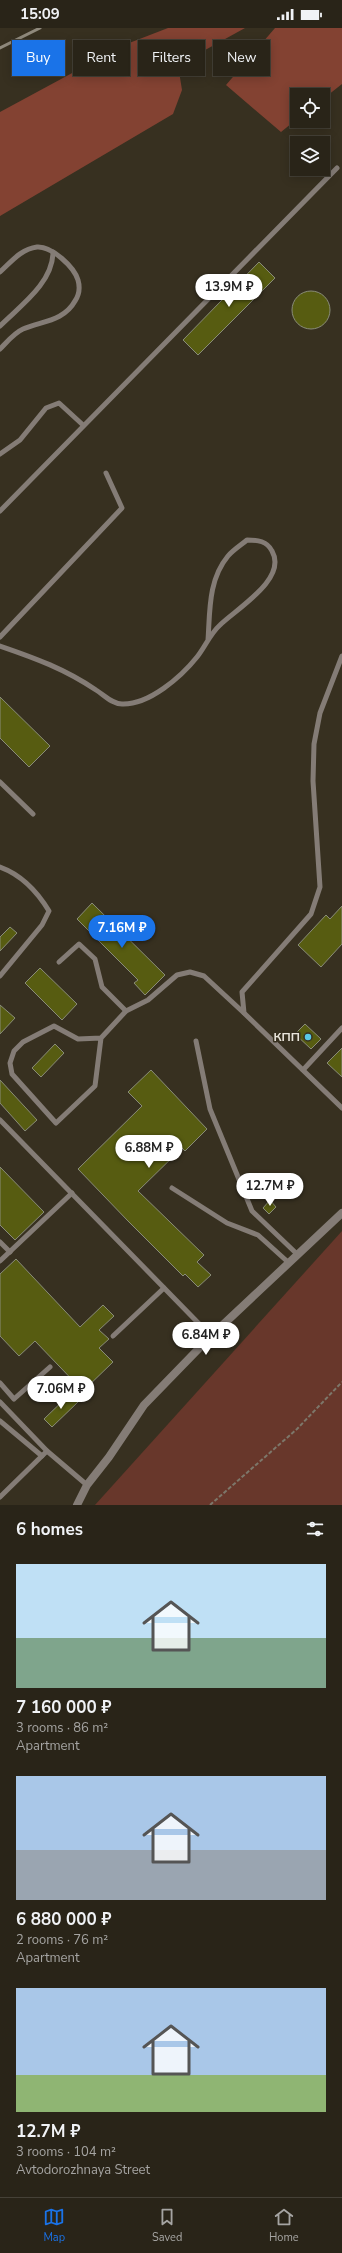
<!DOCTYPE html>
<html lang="en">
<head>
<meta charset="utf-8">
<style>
	:root { --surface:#292418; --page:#353025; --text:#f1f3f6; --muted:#a5a4a2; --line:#454137; --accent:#1a73e8 }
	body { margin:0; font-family:"Nunito Sans",sans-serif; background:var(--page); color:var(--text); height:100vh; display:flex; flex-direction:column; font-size:15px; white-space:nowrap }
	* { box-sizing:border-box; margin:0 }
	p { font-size:13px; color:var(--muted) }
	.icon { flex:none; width:22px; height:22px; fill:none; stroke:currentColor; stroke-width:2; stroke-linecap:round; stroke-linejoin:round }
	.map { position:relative; height:1477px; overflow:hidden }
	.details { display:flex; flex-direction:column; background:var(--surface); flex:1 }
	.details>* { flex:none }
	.banner { position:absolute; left:12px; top:12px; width:318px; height:36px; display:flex; gap:8px }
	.buttons { position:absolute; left:290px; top:60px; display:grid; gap:8px }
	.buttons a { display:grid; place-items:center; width:40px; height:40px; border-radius:0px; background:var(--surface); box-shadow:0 2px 10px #0003,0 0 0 1px var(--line); font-size:20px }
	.price { position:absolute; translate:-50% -34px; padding:0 9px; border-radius:14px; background:#fff; color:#222; font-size:13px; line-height:26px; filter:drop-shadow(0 1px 2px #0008) }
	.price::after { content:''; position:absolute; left:50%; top:24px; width:12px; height:9px; margin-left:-6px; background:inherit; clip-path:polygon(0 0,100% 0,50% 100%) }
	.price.current { background:var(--accent); color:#fff }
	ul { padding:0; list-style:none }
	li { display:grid; align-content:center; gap:8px; height:212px; padding:0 16px }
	li span { display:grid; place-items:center; height:124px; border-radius:0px; color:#555 }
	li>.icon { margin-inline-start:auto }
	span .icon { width:72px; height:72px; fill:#fffc; stroke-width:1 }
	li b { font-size:17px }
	h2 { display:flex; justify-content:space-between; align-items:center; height:48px; padding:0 16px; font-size:17px }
	.pill { padding:0 14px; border-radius:0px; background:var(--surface); box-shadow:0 2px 10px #0003,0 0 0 1px var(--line); font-size:14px; line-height:36px }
	.pill.current { background:var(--accent); color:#fff }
	.status { display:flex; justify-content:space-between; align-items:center; height:28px; padding:0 20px; background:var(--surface); direction:ltr }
	.status svg { height:11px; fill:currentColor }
	.tabs { display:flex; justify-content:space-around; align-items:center; height:56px; border-top:1px solid var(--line); background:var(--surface); font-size:11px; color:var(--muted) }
	.tabs a { display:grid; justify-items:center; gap:2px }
	.tabs .current { color:var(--accent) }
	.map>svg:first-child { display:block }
	.green { fill:#68372b }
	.forest { fill:#834232 }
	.building { fill:#575c11; stroke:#898c78 }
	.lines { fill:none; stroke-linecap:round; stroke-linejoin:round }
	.path { stroke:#7d776a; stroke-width:2; stroke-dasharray:4 2; stroke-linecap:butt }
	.service { stroke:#847c76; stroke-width:5 }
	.minor { stroke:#847c76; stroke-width:8 }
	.rail { stroke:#908a7d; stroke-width:3 }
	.poi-dot { fill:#59c8e5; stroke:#373020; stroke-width:1.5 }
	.labels { text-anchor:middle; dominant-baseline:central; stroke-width:3; stroke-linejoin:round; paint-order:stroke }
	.poi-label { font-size:12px; font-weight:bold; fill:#e9e5db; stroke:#373020; text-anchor:end }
</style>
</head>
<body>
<div class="status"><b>15:09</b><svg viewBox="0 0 49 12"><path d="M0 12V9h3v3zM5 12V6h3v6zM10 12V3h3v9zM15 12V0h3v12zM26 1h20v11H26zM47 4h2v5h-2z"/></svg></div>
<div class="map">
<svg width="342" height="1477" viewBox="0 0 342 1477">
	<rect width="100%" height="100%" fill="#373020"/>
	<polygon class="green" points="342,1203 342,1477 95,1477"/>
	<g class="forest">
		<polygon points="168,0 245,0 178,37 182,62 173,86 0,188 0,84 124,17"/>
		<polygon points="275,0 342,0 342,56 323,71 323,67 297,67 297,91 281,104 226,57"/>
	</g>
	<g class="building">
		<polygon points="259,234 275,250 198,327 183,312"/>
		<circle cx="311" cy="282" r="19"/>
		<polygon points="0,669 50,718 29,739 0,710"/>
		<polygon points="92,875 165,947 145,967 134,955 138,952 77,891"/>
		<polygon points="342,878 342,916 321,939 298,917 326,887 330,891"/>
		<polygon points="10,899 17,905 0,923 0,909"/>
		<polygon points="40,940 77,976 62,992 25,955"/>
		<polygon points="0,977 15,990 0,1006"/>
		<polygon points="305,996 321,1011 311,1021 295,1006"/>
		<polygon points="55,1016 64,1025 41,1049 32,1040"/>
		<polygon points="342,1020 342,1049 327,1035"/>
		<polygon points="151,1042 207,1101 185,1123 182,1120 138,1163 204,1227 197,1234 211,1247 198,1259 185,1246 183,1248 128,1193 78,1141 142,1078 128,1064"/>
		<polygon points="0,1052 37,1092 25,1103 0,1075"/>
		<polygon points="0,1139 44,1184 15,1212 0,1197"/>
		<polygon points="270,1172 276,1179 269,1186 263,1180"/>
		<polygon points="16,1231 80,1299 103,1277 114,1288 99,1302 109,1311 99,1320 113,1334 83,1363 35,1313 19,1328 0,1308 0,1246"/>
		<polygon points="70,1366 78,1374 52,1399 44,1391"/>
	</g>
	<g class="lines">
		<polyline class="path" points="210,1477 297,1401 342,1354"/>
		<g class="service">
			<path d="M0,244C11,234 21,221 37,219C52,218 74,239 78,252C80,259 79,267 75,273C64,293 42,293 23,301C14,305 7,314 0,321"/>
			<path d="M0,298C20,278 53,255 53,224"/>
			<polyline points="0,426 20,412 46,380 59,375 83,397"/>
			<polyline points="0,483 337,140"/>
			<polyline points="0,609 122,480 106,445"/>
			<path d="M0,618C35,630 65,641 96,662C104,667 112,676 122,676C149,677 181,649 197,629C205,619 210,606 220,597C236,581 288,551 272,523C267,513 258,512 247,512C241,517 233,522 228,528C208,552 210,584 208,612"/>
			<polyline points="342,628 320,685 314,716 313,753 320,859 311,886 242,964 244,985 342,1080"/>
			<polyline points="0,754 33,786"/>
			<path d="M0,839C22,847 37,863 49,883L42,897L0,948"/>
			<polyline points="59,934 79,916 95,931 102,959 126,983"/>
			<polyline points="101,1010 95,1058 56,1095 12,1046 10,1035 14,1023 23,1014 54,998 78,1011 101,1010 126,983 148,972 177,947 190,944 204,948 244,985"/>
			<polyline points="196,1013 210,1081 252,1183 298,1227"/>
			<polyline points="303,1042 342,1000"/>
			<polyline points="0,1092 211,1308"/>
			<polyline points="172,1160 227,1195 258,1207 289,1235"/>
			<polyline points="0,1214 10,1224"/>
			<polyline points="0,1233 72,1165"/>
			<polyline points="113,1308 164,1260"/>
			<polyline points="0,1355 14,1371 50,1339"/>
			<polyline points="0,1374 47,1423 87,1457"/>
			<polyline points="0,1393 42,1428"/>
			<polyline points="0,1469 47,1423"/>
		</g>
		<polyline class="minor" points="77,1477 87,1457 109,1429 144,1377 211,1308 342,1185"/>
		<polyline class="rail" points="0,20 40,0"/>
	</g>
	<circle class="poi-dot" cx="308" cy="1009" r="4"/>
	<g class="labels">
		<g class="poi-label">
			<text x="300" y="1009">КПП</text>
		</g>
	</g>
</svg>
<div class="buttons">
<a><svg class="icon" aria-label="locate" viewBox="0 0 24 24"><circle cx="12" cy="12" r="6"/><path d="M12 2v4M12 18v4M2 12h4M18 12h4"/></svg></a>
<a><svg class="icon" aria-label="layers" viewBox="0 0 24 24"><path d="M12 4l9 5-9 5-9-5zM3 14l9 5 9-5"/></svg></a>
</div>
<b class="price" style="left:229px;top:280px">13.9M ₽</b>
<b class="price current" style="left:122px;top:921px">7.16M ₽</b>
<b class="price" style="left:149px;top:1141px">6.88M ₽</b>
<b class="price" style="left:270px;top:1179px">12.7M ₽</b>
<b class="price" style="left:206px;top:1328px">6.84M ₽</b>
<b class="price" style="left:61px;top:1382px">7.06M ₽</b>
<div class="banner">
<a class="pill current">Buy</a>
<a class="pill">Rent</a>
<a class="pill">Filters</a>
<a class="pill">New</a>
</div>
</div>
<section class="details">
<h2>6 homes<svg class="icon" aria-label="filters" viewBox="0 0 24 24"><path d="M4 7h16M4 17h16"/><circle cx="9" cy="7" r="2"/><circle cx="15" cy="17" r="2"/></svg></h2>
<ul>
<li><span style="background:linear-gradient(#bfe0f5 60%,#7fa58c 0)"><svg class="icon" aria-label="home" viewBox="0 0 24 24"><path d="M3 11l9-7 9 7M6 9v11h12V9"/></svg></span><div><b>7 160 000 ₽</b><p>3 rooms · 86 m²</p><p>Apartment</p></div></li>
<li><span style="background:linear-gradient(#a9c7e8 60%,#9aa5b1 0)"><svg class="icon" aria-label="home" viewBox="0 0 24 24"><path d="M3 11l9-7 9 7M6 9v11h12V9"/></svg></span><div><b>6 880 000 ₽</b><p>2 rooms · 76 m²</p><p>Apartment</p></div></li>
<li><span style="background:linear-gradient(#a9c7e8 70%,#8fb573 0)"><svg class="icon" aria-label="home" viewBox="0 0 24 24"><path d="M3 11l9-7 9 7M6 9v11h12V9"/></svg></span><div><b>12.7M ₽</b><p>3 rooms · 104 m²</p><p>Avtodorozhnaya Street</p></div></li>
</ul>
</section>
<nav class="tabs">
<a class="current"><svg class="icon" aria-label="map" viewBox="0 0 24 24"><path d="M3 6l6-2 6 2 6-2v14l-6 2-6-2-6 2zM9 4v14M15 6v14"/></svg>Map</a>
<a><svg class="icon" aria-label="saved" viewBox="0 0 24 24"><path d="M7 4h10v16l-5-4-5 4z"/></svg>Saved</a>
<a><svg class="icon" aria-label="home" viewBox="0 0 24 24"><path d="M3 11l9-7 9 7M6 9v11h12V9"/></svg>Home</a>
</nav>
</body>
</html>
